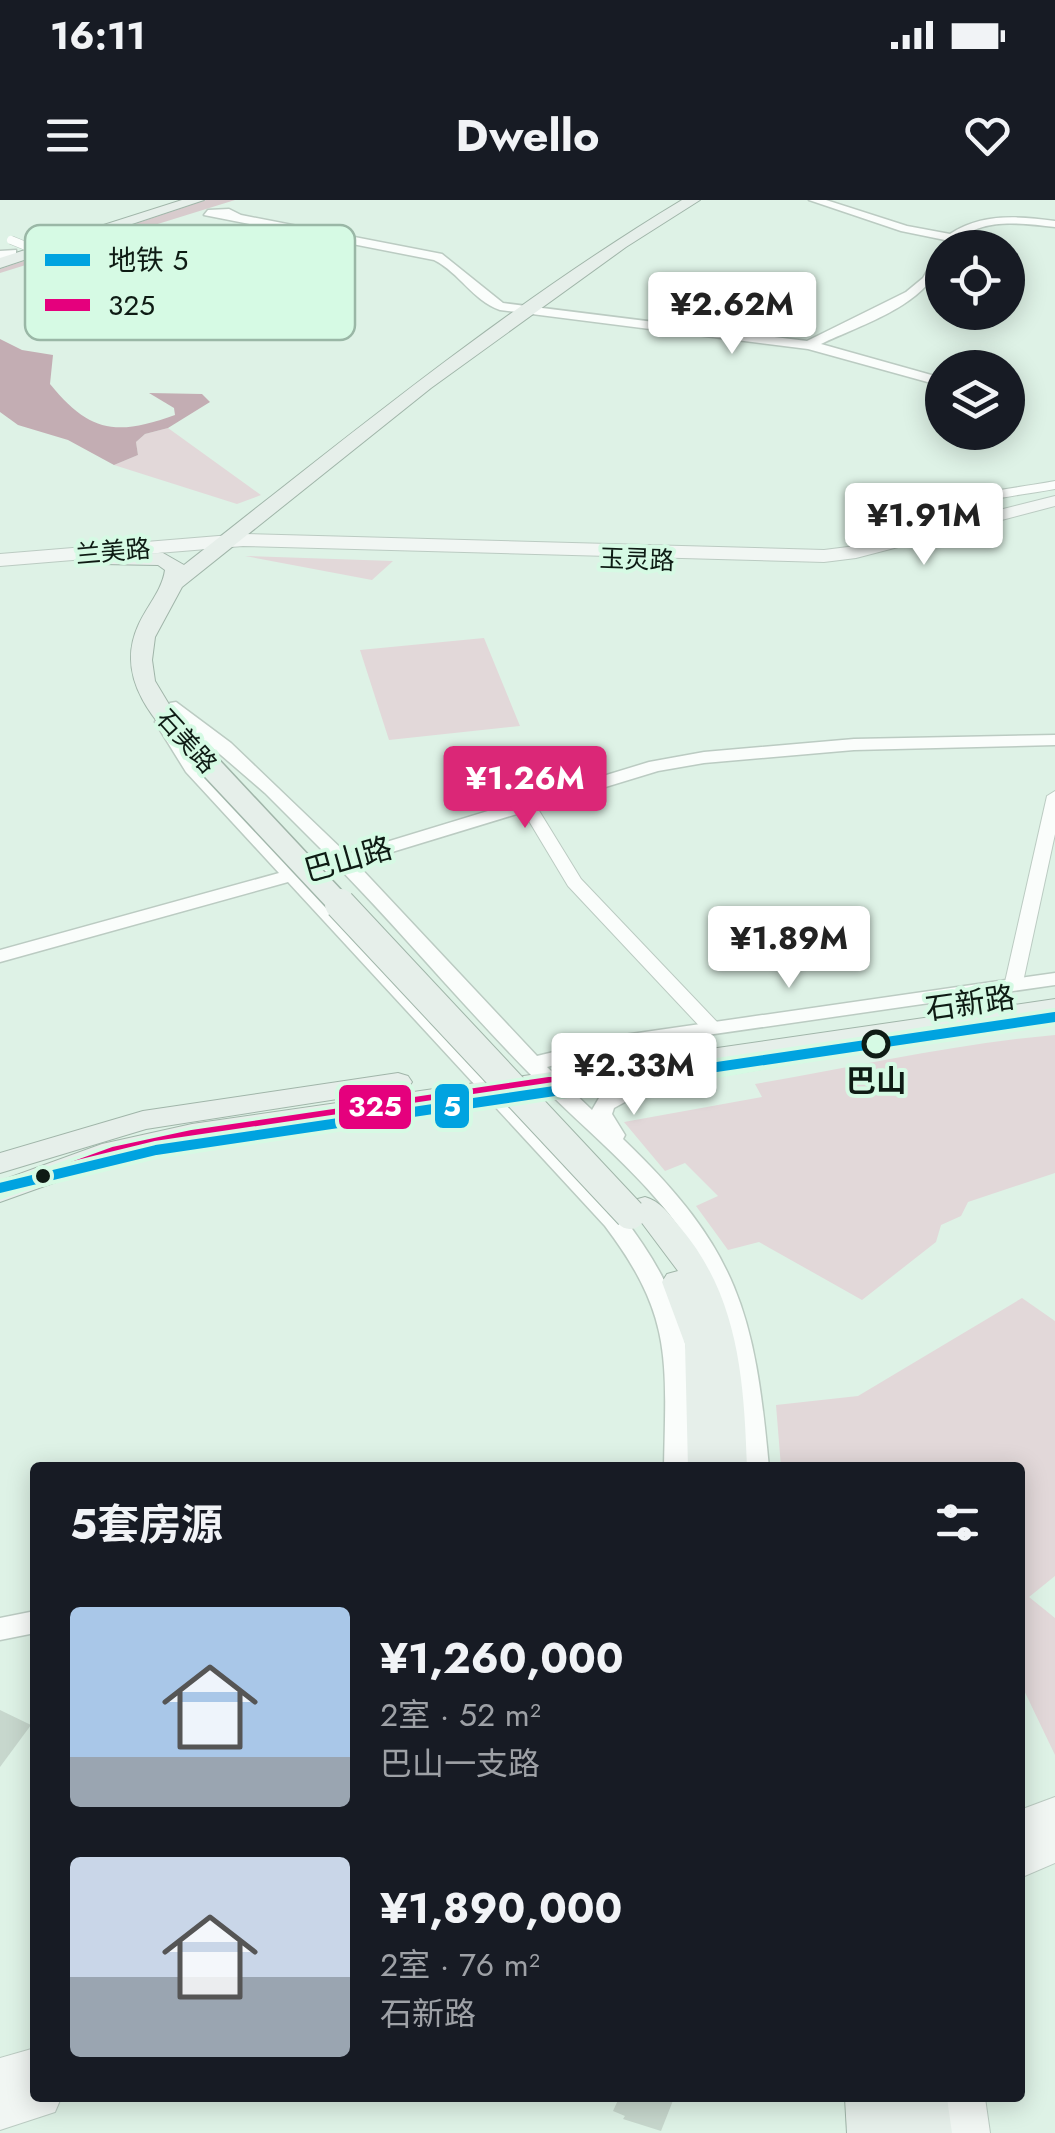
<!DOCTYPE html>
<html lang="zh">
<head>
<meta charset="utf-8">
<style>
	:root { --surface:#171b24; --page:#242831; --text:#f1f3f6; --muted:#9ea1a6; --accent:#db2777 }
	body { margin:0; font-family:Jost,"Noto Sans SC",sans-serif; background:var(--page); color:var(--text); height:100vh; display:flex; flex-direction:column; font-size:38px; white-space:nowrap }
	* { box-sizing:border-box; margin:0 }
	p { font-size:32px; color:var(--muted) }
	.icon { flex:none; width:55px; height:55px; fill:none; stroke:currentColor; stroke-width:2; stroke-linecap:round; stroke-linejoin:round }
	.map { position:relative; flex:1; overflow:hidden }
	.side { position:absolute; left:30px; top:1262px; width:995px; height:640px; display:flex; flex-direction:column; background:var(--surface); border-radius:10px; box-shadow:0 5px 25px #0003 }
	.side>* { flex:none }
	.tools { position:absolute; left:925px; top:30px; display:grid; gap:20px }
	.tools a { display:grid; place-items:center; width:100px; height:100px; border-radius:50%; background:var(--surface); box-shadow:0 5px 25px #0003; font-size:50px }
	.price { position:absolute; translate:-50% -85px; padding:0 22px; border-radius:10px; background:#fff; color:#222; font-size:32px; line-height:65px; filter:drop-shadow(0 2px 5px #0008) }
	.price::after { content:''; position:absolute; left:50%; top:60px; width:30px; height:22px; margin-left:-15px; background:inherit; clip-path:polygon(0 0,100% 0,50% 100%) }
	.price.on { background:var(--accent); color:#fff }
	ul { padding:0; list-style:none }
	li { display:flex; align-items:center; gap:30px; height:250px; padding:0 40px }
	li span { display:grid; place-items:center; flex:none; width:280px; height:200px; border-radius:10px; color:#555 }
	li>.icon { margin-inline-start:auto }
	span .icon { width:120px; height:120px; fill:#fffc; stroke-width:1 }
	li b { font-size:42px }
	h2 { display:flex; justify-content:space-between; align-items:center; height:120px; padding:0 40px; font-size:42px }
	.status { display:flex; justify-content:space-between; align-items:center; height:70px; padding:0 50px; background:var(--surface); direction:ltr }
	.status svg { height:28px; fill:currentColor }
	header { display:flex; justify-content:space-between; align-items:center; height:130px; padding:0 40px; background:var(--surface); font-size:45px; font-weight:700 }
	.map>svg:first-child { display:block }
	.green { fill:#e2d8d9 }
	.forest { fill:#d8cbcd }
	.water { fill:#c3adb3 }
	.building { fill:#c7d7cd }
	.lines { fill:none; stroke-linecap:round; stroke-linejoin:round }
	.minor-casing { stroke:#bbcbc2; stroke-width:2 }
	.tertiary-casing { stroke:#bbcbc2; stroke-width:3 }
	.secondary-casing { stroke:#bbcbc2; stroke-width:2 }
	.primary-casing { stroke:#a0b5a9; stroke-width:2 }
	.minor { fill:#fafdfb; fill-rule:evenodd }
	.tertiary { fill:#fafdfb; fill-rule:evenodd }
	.secondary { fill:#f1f6f3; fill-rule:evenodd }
	.primary { fill:#e6efea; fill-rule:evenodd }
	.pedestrian-bridge-casing { stroke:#bbcbc2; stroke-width:9; stroke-linecap:butt }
	.primary-bridge-far1-casing { stroke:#a0b5a9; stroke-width:25; stroke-linecap:butt }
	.primary-bridge-casing { stroke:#a0b5a9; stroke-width:32; stroke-linecap:butt }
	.pedestrian-bridge { stroke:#fafdfb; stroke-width:8 }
	.primary-bridge-far1 { stroke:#e6efea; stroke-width:22 }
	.primary-bridge { stroke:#e6efea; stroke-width:30 }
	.bus-1-casing { stroke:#d6fae4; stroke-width:15 }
	.bus-1 { stroke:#e5007d; stroke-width:8 }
	.metro-1-casing { stroke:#d6fae4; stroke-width:18 }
	.metro-1 { stroke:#00a3e0; stroke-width:10 }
	.stop-dot { fill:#d6fae4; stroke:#0e1b14; stroke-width:5 }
	.bus-dot { fill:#0e1b14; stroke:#d6fae4; stroke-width:4 }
	.labels { text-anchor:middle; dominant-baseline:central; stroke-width:8; stroke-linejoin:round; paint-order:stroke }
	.far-street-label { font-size:25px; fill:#0e1b14; stroke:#d6fae4 }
	.street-label { font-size:30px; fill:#0e1b14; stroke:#d6fae4 }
	.stop-label { font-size:30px; font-weight:bold; fill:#0e1b14; stroke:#d6fae4 }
	.key { fill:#d6fae4; stroke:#9ab7a6; stroke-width:2.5 }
	.key-label { font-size:28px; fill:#0e1b14 }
	.line-badge { stroke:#d6fae4; stroke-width:4 }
	.badge-label { font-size:28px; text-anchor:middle; font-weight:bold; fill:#fff }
</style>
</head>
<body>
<div class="status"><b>16:11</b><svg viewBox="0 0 49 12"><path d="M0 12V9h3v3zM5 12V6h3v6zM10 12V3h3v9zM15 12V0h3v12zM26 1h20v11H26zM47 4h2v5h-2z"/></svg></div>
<header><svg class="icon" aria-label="menu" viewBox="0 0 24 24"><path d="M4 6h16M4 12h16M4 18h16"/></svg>Dwello<svg class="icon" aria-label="heart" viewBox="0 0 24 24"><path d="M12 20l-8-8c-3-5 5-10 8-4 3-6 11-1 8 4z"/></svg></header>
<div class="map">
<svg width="1055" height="1933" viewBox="0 0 1055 1933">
	<rect width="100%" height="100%" fill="#def2e6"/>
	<g class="green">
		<polygon points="168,228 261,295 237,304 114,265 138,255 136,242 145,234"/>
		<polygon points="245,356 393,361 372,380"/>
		<polygon points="484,438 520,526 389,540 360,450"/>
		<path d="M1055,835V973L968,1002L961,1016L941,1025L936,1042L862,1100L759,1042L728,1050L696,1006L718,996L685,963L665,971L624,922L762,897L755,884C856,867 953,844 1055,835Z"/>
		<polygon points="1022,1098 1055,1121 1055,1376 1029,1397 1055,1418 1055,1555 1020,1482 1020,1268 781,1267 776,1205 858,1196"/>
	</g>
	<polygon class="forest" points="206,0 235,0 0,73 0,69"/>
	<path class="water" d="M0,139L22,150L53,155L50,184C90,233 117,236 175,215L174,208L149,193L202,194L210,202L168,228L145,234L136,242L138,255L114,265L68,240L18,225L0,212Z"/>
	<g class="building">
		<polygon points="0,1510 31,1525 0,1567"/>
		<polygon points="619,1898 674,1898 661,1931 623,1919 625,1916 613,1911"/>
	</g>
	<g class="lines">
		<defs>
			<g id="minor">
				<path d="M1055,281V289C999,299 932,303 892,347L880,344C920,295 997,292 1055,281Z"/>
				<polygon points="522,591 530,596 581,679 719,824 721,828 719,832 705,832 568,686 514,596"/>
				<polygon points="1055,591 1055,634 1023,782 1014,787 1005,782 1047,596"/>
			</g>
			<g id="tertiary">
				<path d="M809,0H826L907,26L950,34C982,13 1019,16 1055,21V27C1020,23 975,16 951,48H942C942,101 862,124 821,144L942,178V186L808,149L500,110C472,100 460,73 434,60L204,15L208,10L229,9L241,15L442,54L503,103L807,141L906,92L923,78L945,40L901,31Z"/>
				<polygon points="16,50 16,56 0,59 0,51"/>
				<polygon points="1008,196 1016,198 1016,204 1008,204"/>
				<path d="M176,502L231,543L347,654L649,562L704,552L854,539L1055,535V545L854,550L704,563L658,571L356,663L537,856L624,835L1055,773V785L624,847L547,867L592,910L599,898L616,887L579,886L576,881L579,876L662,873L927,828L1055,812V824L927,840L652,887L614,908L612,914L625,935L623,939C738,1049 755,1113 769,1268H743C738,1200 735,1128 704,1067C664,990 590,936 531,875C465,808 405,736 339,668L305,678L621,1014C695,1111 690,1151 690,1268H664C666,1159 673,1116 605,1026L288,682L0,762V750L279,673L186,572L155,522L158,518H170L199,565L296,668L331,659L265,593L170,511V503Z"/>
				<polygon points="35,1411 35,1433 0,1440 0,1418"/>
			</g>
			<g id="secondary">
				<polygon points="1055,296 1055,306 856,358 824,362 243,346 0,366 0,354 243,334 824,350 856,346"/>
				<polygon points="1055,1597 1055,1663 1020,1678 1020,1644 1025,1642 1020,1643 1020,1610"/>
				<polygon points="35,1848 35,1898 61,1898 55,1912 0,1930 0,1858"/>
				<polygon points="945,1898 985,1898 990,1933 948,1933"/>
			</g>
			<g id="primary">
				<polygon points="182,0 204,0 0,68 0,58"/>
				<path d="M682,0H700L626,47L431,188L182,387L155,437L152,460L155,481L176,516L220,564L208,571L200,569C163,530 112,484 138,426C146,407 162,391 165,370L158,365L102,364L95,362L92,358L95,354L163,353L184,365C346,238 506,106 682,0Z"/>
				<polygon points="1055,799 1055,815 192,944 120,959 0,1002 0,981 102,944 192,924"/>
				<polygon points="398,873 408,876 412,882 408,888 146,929 0,973 0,953 143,911"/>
				<path d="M645,997C660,1001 669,1014 679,1026C739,1096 744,1180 747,1268H688L685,1144L662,1082L667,1074L678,1071L630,1007L634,1000Z"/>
				<polygon points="845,1898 947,1898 952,1933 847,1933"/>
			</g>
		</defs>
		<use href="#minor" class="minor-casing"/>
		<use href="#tertiary" class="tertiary-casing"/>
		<use href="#secondary" class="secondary-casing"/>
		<use href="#primary" class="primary-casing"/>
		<use href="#minor" class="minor"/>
		<use href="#tertiary" class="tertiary"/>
		<use href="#secondary" class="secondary"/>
		<use href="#primary" class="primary"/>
		<defs>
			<polyline id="pedestrian-bridge" points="11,40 48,55"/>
			<polyline id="primary-bridge-far1" points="208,564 342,707"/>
			<polyline id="primary-bridge" points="340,704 630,1014"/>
		</defs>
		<use href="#pedestrian-bridge" class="pedestrian-bridge-casing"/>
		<use href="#primary-bridge-far1" class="primary-bridge-far1-casing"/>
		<use href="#primary-bridge" class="primary-bridge-casing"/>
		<use href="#pedestrian-bridge" class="pedestrian-bridge"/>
		<use href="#primary-bridge-far1" class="primary-bridge-far1"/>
		<use href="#primary-bridge" class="primary-bridge"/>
		<defs>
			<polyline id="bus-1" points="0,992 113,951 192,934 549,881 662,880 927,834 1055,818"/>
		</defs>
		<use href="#bus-1" class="bus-1-casing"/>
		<use href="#bus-1" class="bus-1"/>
		<defs>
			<polyline id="metro-1" points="0,988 156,950 1055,817"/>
		</defs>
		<use href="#metro-1" class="metro-1-casing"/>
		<use href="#metro-1" class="metro-1"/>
	</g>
	<circle class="stop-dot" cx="876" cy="844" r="12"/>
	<circle class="bus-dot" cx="43" cy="976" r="9"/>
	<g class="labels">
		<g class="far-street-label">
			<text transform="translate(113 351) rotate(-5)">兰美路</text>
			<text transform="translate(637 359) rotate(2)">玉灵路</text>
			<text transform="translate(187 541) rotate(48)">石美路</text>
		</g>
		<g class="street-label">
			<text transform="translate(348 659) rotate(-16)">巴山路</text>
			<text transform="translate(970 803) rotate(-8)">石新路</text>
		</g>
		<g class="stop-label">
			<text x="876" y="880">巴山</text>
		</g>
	</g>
	<rect x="25" y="25" width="330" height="115" rx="15" class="key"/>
	<rect x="45" y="54" width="45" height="12" fill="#00a3e0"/>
	<rect x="45" y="99" width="45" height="12" fill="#e5007d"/>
	<g class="key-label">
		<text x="108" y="70">地铁 5</text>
		<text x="108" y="115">325</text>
	</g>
	<g class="line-badge">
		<rect x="433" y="882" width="38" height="48" rx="10" fill="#00a3e0"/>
		<rect x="337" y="883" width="76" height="48" rx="10" fill="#e5007d"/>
	</g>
	<g class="badge-label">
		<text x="452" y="916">5</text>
		<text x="375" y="916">325</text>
	</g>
</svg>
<div class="tools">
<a><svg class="icon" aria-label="locate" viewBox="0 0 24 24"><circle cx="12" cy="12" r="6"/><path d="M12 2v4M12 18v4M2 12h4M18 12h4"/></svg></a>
<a><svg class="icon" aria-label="layers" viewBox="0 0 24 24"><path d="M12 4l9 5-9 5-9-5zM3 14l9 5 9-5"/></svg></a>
</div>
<b class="price" style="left:732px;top:157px">¥2.62M</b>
<b class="price" style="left:924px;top:368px">¥1.91M</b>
<b class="price on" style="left:525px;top:631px">¥1.26M</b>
<b class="price" style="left:789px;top:791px">¥1.89M</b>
<b class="price" style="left:634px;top:918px">¥2.33M</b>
<section class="side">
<h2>5套房源<svg class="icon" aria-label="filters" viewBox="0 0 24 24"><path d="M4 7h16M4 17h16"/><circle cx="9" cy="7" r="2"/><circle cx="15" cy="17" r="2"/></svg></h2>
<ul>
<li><span style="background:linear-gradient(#a9c7e8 75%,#9aa5b1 0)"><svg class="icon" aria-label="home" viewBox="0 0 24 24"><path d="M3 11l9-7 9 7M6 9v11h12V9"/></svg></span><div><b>¥1,260,000</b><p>2室 · 52 m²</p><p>巴山一支路</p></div></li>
<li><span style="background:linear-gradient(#c9d6e8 60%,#9aa5b1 0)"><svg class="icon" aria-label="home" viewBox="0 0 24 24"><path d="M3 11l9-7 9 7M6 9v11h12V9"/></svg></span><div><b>¥1,890,000</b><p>2室 · 76 m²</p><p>石新路</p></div></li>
</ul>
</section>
</div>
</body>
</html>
